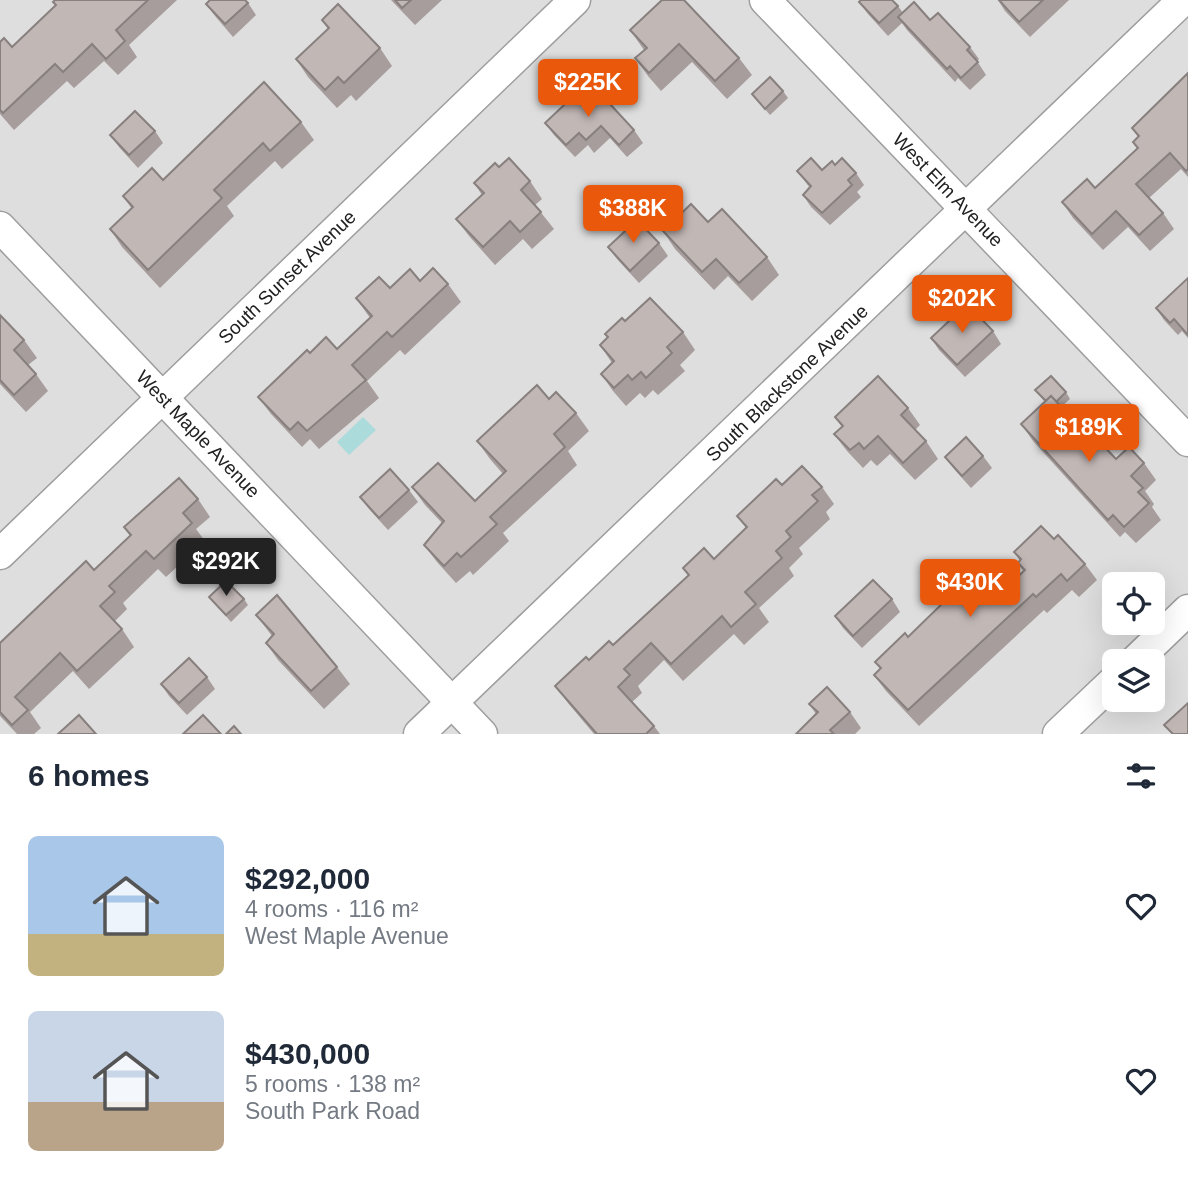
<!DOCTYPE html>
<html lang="en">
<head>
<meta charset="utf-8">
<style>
	:root { --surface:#fff; --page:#f6f6f7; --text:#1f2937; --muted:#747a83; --accent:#ea580c }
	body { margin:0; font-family:Helvetica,sans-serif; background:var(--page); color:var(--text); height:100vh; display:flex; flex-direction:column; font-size:26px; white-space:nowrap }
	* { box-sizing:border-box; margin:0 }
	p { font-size:23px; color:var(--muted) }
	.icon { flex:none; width:38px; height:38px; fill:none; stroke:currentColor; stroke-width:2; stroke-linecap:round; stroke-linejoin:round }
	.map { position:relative; height:734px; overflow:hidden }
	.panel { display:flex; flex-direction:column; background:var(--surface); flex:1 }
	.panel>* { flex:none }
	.tools { position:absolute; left:1102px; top:572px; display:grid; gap:14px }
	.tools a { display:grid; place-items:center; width:63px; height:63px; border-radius:10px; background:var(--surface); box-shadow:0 7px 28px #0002; font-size:35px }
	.price { position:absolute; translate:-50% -60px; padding:0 16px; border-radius:7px; background:var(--accent); color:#fff; font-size:23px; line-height:46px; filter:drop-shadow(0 2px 4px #0008) }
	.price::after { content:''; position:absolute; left:50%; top:42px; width:21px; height:16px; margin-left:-10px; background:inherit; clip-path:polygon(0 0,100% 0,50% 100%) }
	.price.selected { background:#222; color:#fff }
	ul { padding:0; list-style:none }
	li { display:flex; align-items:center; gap:21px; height:175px; padding:0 28px }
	li span { display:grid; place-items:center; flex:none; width:196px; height:140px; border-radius:10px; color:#555 }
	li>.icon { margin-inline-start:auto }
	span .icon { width:84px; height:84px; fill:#fffc; stroke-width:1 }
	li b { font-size:30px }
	h2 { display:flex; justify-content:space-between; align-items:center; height:84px; padding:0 28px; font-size:30px }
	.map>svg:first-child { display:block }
	.residential { fill:#dfdede; fill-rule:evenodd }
	.water { fill:#acdbdb }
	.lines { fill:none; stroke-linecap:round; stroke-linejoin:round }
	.minor-casing { stroke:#9e9e9e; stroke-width:33 }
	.minor { stroke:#fff; stroke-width:30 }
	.wall { fill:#a69d9c }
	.building { fill:#c1b7b5; stroke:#87807f; stroke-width:2 }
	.labels { text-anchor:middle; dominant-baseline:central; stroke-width:6; stroke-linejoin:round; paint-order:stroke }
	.street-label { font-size:19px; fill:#212121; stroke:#fff }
</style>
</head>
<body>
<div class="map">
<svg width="1188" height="734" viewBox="0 0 1188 734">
	<rect width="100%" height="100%" fill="#f1ece9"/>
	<path class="residential" d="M0,0H1188V734H0ZM1115,584H1153V623H1115ZM1115,662H1153V700H1115Z"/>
	<polygon class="water" points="363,417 376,430 349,455 337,442"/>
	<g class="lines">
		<defs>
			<g id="minor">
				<polyline points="765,0 1188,441"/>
				<polyline points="0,227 482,734"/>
				<polyline points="0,554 575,0"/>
				<polyline points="1134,662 1188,610"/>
				<polyline points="419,734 1183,0"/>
				<polyline points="1058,734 1115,680"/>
			</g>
		</defs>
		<use href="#minor" class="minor-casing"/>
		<use href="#minor" class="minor"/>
	</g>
	<g class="wall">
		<polygon points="55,0 177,0 129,45 137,57 118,75 104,61 74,88 67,81 14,130 0,114 0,42 12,47 56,6 53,2"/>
		<polygon points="391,0 442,0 415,25"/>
		<polygon points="998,0 1069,0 1030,37 1005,11"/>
		<polygon points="859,2 898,6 903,13 930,20 970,47 979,59 977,61 986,75 970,90 958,78 955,82 907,30 902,23 888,36 868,14"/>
		<polygon points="248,3 256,15 233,37 215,16 206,4"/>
		<polygon points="322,20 380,48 392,66 356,101 351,95 337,108 308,77 296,59 328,29"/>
		<polygon points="630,30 739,58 752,75 727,99 692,62 661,91 648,76 635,58 644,50"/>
		<polygon points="1188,73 1188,177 1181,169 1149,198 1163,213 1174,229 1150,251 1128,227 1103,250 1073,218 1062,202 1095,188 1137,148 1133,142 1138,137 1132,128"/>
		<polygon points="783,91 788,98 770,115 752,94"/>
		<polygon points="591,98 634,130 643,143 627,157 610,138 594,153 588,145 575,157 554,135 545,123"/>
		<polygon points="301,122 314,140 282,169 275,161 227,206 234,216 160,288 122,247 110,229 132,209 123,196 163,180"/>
		<polygon points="155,131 163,143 138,168 119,147 110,135"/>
		<polygon points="499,167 530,181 542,199 535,205 554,229 532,249 523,239 495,265 469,236 456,219 482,195 474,183"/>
		<polygon points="822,170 856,173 864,185 857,192 861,197 830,225 811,207 803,195 810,188 797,171"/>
		<polygon points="708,222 767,257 779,275 752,301 728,276 714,290 675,249 663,231"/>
		<polygon points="659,243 668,256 639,283 617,259 608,247"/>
		<polygon points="1188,278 1188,338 1182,331 1178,335 1164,320 1156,308"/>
		<polygon points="420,281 448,284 461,302 405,355 400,350 367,381 379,398 319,449 310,439 302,447 271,414 258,397 310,353 337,349 370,318 356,298 390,288"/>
		<polygon points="0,315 24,340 37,358 28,365 36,374 48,391 26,412 0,384"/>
		<polygon points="625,321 683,332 695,350 680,365 685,371 658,395 653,390 645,398 640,393 626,406 613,391 601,374 612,363 600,345 607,338 605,334"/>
		<polygon points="993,331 1001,344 965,377 939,350 931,338"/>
		<polygon points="1035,390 1066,392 1070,399 1061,407 1070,416 1081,433 1079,435 1092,450 1116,459 1144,463 1156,480 1145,491 1154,504 1152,507 1161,520 1136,543 1125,532 1120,537 1033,441 1021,424 1045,402"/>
		<polygon points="549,399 576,413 589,431 568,451 577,465 503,533 509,541 473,575 470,571 456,583 437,562 424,545 442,523 425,505 412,487 475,501 503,474 490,459 477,441"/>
		<polygon points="908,408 920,425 915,430 926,441 938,459 915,480 890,454 877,466 871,460 863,468 847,451 834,434 842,427 835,417"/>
		<polygon points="983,456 992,468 971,488 954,469 945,457"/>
		<polygon points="782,485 822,487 834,504 826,512 830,519 799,548 803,554 789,568 794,576 759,608 769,622 744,645 734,634 683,681 664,660 638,686 642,693 632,702 654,726 660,734 594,734 568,703 555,686 589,660 613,645 688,575 683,568 714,559 746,528 737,516"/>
		<polygon points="409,490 418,502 388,530 369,509 360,497"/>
		<polygon points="198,499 210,517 196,529 205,541 166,577 158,569 123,603 127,609 115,621 122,629 134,647 89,689 73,671 30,712 41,728 34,734 17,734 0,716 0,643 94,570 130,536 124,527"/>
		<polygon points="1054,539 1085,564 1097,580 1079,597 1072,590 1047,613 1044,610 919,726 886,691 874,675 880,669 875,662 908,637 947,599 944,594 965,585 997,596 1023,571 1018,563 1020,561 1014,552"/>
		<polygon points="209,597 244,599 248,605 231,622"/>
		<polygon points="892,599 900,612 862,648 843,628 835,616"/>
		<polygon points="256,615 337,667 350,684 324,709 278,660 266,643 272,636"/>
		<polygon points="207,677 215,689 187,715 169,696 161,684"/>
		<polygon points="809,704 850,712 861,728 855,734 796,734 816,714"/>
	</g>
	<g class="building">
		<polygon points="55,0 148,0 116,30 125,41 106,59 92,44 63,72 55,64 3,113 0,110 0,42 4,38 12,47 56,5 53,2"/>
		<polygon points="210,0 245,0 248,3 225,24 206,4"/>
		<polygon points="395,0 411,0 402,8"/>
		<polygon points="662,0 684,0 739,58 715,81 679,44 649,73 635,58 647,48 630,30"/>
		<polygon points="861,0 892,0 898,6 879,23 859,2"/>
		<polygon points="999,0 1043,0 1019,22"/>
		<polygon points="914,2 930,20 938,13 970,47 967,50 978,62 961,78 950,66 947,69 898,17"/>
		<polygon points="338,4 380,48 344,83 338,77 325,90 296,59 329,28 322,20"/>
		<polygon points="1188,73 1188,169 1186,171 1170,153 1136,184 1163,213 1139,235 1116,211 1092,234 1062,202 1087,179 1095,188 1138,148 1133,142 1139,136 1132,128"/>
		<polygon points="770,77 783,91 765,109 752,94"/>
		<polygon points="264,82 301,122 270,151 263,143 214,190 222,198 148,270 110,229 133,207 123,196 152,168 163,180"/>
		<polygon points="582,88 591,98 598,91 634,130 619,145 601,126 586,140 579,133 566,145 545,123"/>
		<polygon points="135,111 155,131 129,155 110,135"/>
		<polygon points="509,158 530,181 521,190 541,212 520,232 510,221 483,247 456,219 484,193 474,183 495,163 499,167"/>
		<polygon points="811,158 822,170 832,161 835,165 842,158 856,173 848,180 852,185 822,213 803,195 811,186 797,171"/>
		<polygon points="691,204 708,222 722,209 767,257 739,283 716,259 702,272 663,231"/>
		<polygon points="637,220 659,243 630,271 608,247"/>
		<polygon points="433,268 448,284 392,337 387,332 352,365 366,380 307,431 298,422 290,430 258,397 307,350 310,353 326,337 337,349 372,316 356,298 379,277 390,288 410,269 420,281"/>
		<polygon points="1188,278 1188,335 1174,319 1170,323 1156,308"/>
		<polygon points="650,298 683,332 667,347 672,353 646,378 641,372 632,380 628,375 614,388 601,374 614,361 600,345 608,337 605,334 622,318 625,321"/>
		<polygon points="967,304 993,331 957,365 931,338"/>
		<polygon points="0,315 24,340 14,350 36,374 14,395 0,380"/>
		<polygon points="878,376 908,408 901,415 926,441 903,463 878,436 864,449 859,443 850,450 834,434 843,426 835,417"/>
		<polygon points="1051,376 1066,392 1056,402 1051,396 1046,401 1035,390"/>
		<polygon points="537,385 549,399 556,392 576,413 554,434 565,447 490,517 497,524 461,557 457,553 444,566 424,545 444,521 412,487 438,463 475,501 506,471 477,441"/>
		<polygon points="1051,396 1070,416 1065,420 1092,450 1100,442 1116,459 1129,447 1144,463 1131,476 1143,488 1138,492 1149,503 1124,527 1113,515 1108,520 1021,424"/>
		<polygon points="966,437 983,456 962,476 945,457"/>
		<polygon points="802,466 822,487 812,495 818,501 786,531 791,537 776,551 782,558 745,592 756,604 731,627 722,616 671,664 651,643 624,669 630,675 618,687 654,726 646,734 597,734 555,686 586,657 589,660 609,641 613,645 689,575 683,568 704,548 714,559 747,527 737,516 776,479 782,485"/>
		<polygon points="390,469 409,490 379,518 360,497"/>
		<polygon points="179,478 198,499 183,513 192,523 154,559 146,551 109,586 115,592 100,606 122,629 77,671 60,653 15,697 28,710 12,725 0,712 0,643 86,561 94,570 131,535 124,527"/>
		<polygon points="1041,526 1054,539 1058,535 1085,564 1067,581 1061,574 1036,597 1033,594 908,710 874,675 881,668 875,662 905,633 908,637 948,598 944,594 959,579 965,585 976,575 997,596 1025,570 1018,563 1021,559 1014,552"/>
		<polygon points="873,580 892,599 853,636 835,616"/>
		<polygon points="226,581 244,599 226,615 209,597"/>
		<polygon points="277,595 337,667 311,691 266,643 274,634 256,615"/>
		<polygon points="189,658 207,677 179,703 161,684"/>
		<polygon points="827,687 850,712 830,730 834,734 796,734 818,712 809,704"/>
		<polygon points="1188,703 1188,734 1173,734 1164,725"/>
		<polygon points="79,715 96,734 58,734"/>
		<polygon points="203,715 221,734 183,734"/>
		<polygon points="234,726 241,734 226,734"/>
	</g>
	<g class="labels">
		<g class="street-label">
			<text transform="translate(948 190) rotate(46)">West Elm Avenue</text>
			<text transform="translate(287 277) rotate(-44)">South Sunset Avenue</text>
			<text transform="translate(787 383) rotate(-44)">South Blackstone Avenue</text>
			<text transform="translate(198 434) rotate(46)">West Maple Avenue</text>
		</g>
	</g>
</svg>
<div class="tools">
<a><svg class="icon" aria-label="locate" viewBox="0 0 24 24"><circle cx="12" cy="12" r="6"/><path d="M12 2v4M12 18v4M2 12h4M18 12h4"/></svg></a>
<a><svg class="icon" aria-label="layers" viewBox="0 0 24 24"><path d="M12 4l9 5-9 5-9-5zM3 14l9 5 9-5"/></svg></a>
</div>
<b class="price" style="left:588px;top:119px">$225K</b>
<b class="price" style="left:633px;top:245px">$388K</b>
<b class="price" style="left:962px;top:335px">$202K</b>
<b class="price" style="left:1089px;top:464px">$189K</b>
<b class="price selected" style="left:226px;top:598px">$292K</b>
<b class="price" style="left:970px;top:619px">$430K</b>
</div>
<section class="panel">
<h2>6 homes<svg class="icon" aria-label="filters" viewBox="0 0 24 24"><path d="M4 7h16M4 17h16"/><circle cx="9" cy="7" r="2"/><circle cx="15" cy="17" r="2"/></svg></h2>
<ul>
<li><span style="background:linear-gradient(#a9c7e8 70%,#c2b280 0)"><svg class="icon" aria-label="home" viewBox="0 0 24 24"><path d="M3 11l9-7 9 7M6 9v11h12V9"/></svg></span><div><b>$292,000</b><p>4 rooms · 116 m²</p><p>West Maple Avenue</p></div><svg class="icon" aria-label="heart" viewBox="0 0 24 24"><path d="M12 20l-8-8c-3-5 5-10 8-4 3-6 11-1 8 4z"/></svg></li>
<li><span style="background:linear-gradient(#c9d6e8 65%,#b9a48a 0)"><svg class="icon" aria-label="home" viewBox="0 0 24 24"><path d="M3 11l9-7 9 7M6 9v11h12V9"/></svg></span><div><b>$430,000</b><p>5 rooms · 138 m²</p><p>South Park Road</p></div><svg class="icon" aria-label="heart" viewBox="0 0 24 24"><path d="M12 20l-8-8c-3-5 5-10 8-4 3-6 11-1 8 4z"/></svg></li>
</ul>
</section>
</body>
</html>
